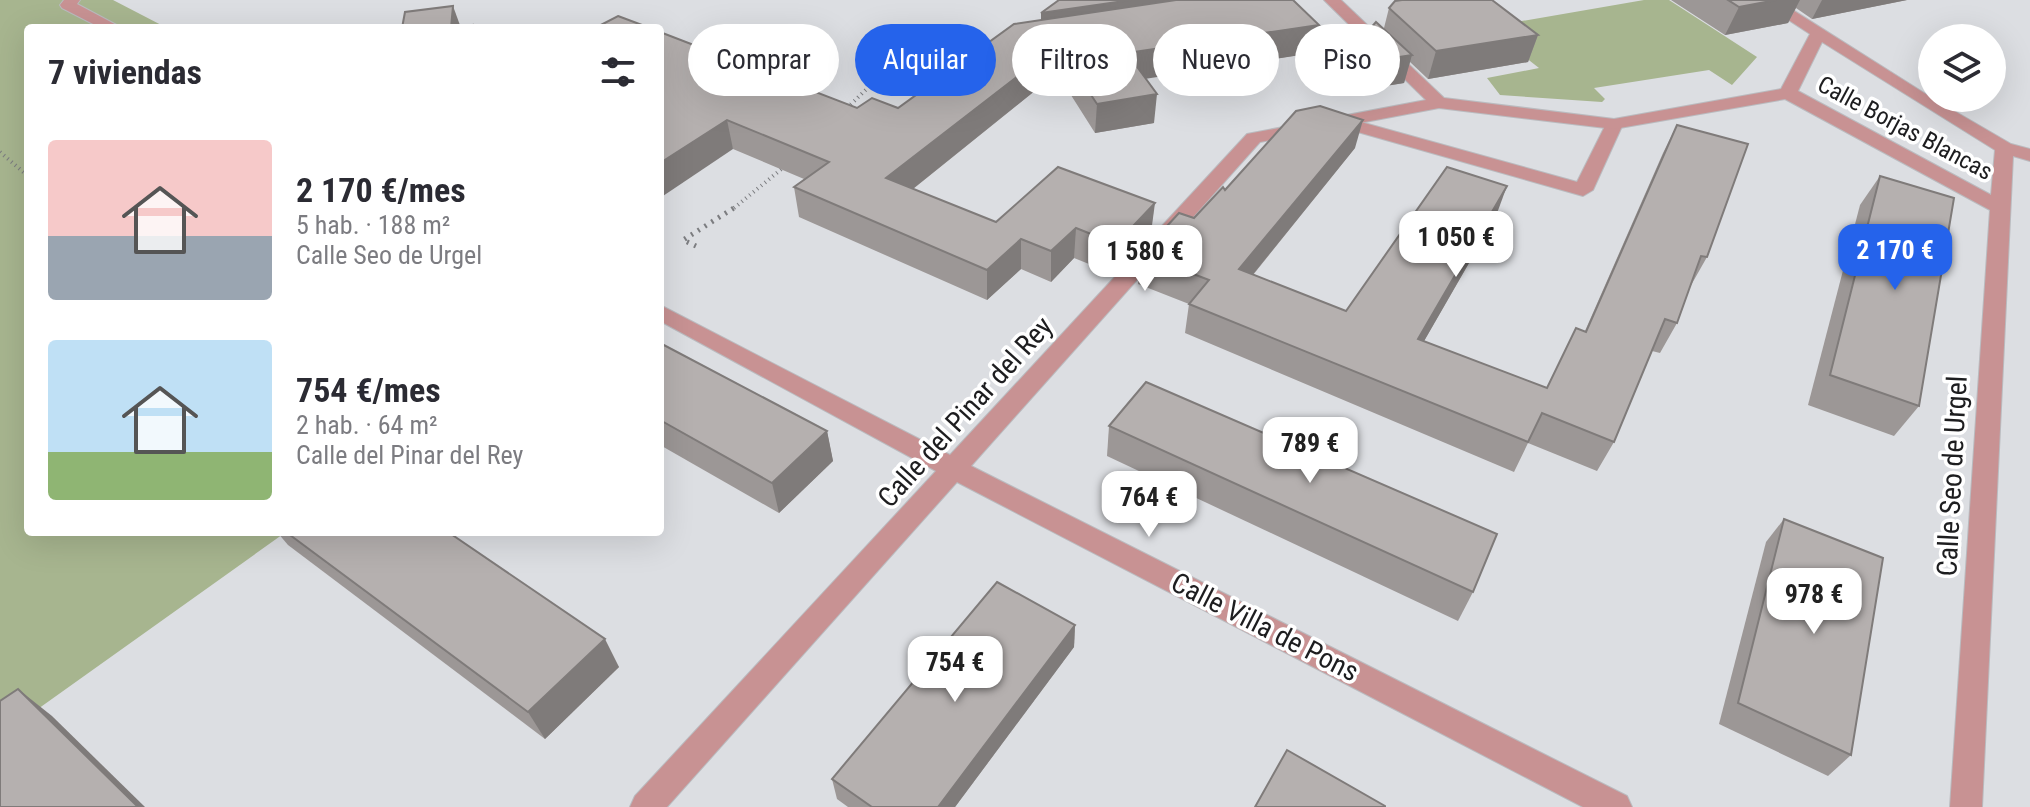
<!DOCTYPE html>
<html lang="es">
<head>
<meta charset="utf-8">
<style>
	:root { --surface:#fff; --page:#f2f2f3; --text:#2b2b33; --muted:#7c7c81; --accent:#2563eb }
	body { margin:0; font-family:"Roboto Condensed",sans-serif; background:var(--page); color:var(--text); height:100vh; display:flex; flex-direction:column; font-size:30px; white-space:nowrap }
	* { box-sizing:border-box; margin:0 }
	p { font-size:26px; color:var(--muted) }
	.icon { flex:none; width:44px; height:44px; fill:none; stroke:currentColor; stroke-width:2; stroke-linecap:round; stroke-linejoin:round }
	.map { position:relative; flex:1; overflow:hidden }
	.sheet { position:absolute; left:24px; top:24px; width:640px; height:512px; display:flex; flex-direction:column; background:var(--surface); border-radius:8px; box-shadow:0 8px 32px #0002 }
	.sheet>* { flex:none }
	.banner { position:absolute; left:688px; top:24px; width:760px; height:72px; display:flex; gap:16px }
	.tools { position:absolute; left:1918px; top:24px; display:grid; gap:16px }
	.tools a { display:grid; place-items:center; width:88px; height:88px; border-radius:50%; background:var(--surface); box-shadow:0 8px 32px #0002; font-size:40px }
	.price { position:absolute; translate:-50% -68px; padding:0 18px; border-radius:16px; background:#fff; color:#222; font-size:26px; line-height:52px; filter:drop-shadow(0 2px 4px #0008) }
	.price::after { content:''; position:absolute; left:50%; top:48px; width:24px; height:18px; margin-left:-12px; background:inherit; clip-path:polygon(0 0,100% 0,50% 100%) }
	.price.on { background:var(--accent); color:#fff }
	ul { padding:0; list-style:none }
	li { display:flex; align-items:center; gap:24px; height:200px; padding:0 24px }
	li span { display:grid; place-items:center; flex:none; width:224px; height:160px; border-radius:8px; color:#555 }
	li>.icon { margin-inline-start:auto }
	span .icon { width:96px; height:96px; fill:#fffc; stroke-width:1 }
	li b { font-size:34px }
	h2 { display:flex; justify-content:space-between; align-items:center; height:96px; padding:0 24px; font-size:34px }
	.tag { padding:0 28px; border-radius:36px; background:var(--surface); box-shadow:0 8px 32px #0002; font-size:28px; line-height:72px }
	.tag.on { background:var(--accent); color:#fff }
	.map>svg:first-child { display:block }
	.green { fill:#a7b58f }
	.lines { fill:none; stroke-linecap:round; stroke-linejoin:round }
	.service-casing { stroke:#babbbf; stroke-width:2 }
	.pedestrian-casing { stroke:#babbbf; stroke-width:2 }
	.minor-casing { stroke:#babbbf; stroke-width:2 }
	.path-far1 { stroke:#7c7d80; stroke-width:4; stroke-dasharray:1 4; stroke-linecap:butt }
	.path { stroke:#7c7d80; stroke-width:5; stroke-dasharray:2 6; stroke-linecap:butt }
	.service { fill:#c89293; fill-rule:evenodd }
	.pedestrian { fill:#c89293; fill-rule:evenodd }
	.minor { fill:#c89293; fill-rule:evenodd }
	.wall { fill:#9c9796 }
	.shaded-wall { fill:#7f7b7a }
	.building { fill:#b5b0af; stroke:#7f7b7a; stroke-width:2 }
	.labels { text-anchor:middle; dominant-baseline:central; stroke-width:7; stroke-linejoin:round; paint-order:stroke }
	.far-street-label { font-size:24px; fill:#1d1d1f; stroke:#fff }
	.street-label { font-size:28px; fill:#1d1d1f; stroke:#fff }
</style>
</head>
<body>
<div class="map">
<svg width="2030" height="807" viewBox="0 0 2030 807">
	<rect width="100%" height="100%" fill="#dcdee2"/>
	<g class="green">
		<polygon points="0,0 113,0 167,28 28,28 28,532 286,532 0,736"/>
		<polygon points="1644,0 1669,0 1757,57 1732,85 1709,70 1594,88 1605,99 1602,102 1500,95 1487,78 1539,68 1487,27"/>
	</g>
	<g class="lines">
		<defs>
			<polygon id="service" points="1339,116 1577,182 1608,120 1620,120 1623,124 1593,190 1583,196 1333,125 1330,121"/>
			<polygon id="pedestrian" points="64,0 80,0 77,4 122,28 101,28 62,8 60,5"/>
			<path id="minor" d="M1324,0H1341L1444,98L1614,119L1781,89L1810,34L1758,0H1777L1932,98L2011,144L2030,149V161L2013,156L1982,807H1950L1990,210L1785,99L1614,129L1439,108L1260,142L971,466L1627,796L1632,807H1583L957,482L667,807H630L635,796L936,471L660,321V305L950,455L1247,134L1426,100ZM1822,42L1995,150L1991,195L1798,91Z"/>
		</defs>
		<use href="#service" class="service-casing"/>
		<use href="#pedestrian" class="pedestrian-casing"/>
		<use href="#minor" class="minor-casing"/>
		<g class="path-far1">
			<polyline points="847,108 904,53 980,49"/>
			<polyline points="0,152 28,176"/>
			<polyline points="734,208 784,167"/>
		</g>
		<polyline class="path" points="696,246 683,240 737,206"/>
		<use href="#service" class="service"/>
		<use href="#pedestrian" class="pedestrian"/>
		<use href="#minor" class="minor"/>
	</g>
	<g class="wall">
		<polygon points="1671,0 1907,0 1812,19 1796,8 1788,23 1725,35"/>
		<polygon points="1389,8 1538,35 1528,62 1428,79 1410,62 1404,83 1329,95 1384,28"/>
		<polygon points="1041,13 1313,53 1145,78 1154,123 1095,133 1057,73 913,189 996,222 1151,233 1114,274 1074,258 1051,282 1021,269 987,300 799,217 794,187 804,179 733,149 660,32 857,108 898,108 1041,20"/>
		<polygon points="1677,125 1707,257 1690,287 1677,323 1660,353 1652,351 1614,442 1597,471 1528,443 1514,472 1185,333 1189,304 1138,284 1141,254 1194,218 1225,190 1355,148 1253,275 1346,311 1496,216 1424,341 1547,388 1585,331 1663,153"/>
		<polygon points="1880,176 1919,406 1894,436 1808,405 1860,205"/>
		<polygon points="660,343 827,431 833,461 779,513 660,445"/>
		<polygon points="1109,426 1473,592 1458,621 1107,456"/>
		<polygon points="1784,519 1851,755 1828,776 1719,724 1766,542"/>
		<polygon points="277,532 448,532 619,667 545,739 288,545"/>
		<polygon points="1075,625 1074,647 955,807 848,807 837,799 832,779"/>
	</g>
	<g class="shaded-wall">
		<polygon points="1131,0 1250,0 1041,32 1041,13"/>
		<polygon points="1776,0 1800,0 1788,23 1725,35 1739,7"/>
		<polygon points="1822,0 1907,0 1812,19"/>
		<polygon points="453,6 461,28 451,28"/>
		<polygon points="1319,25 1313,53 1125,82 1127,53"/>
		<polygon points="1538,35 1528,62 1428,79 1436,51"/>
		<polygon points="1058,45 1057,73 889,208 886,178"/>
		<polygon points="1412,55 1404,83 1329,95 1336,67"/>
		<polygon points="1157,94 1154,123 1095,133 1097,104"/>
		<polygon points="727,120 733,149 660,198 660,163"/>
		<polygon points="1363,120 1355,148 1233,299 1239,269"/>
		<polygon points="1507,186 1496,216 1408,369 1418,339"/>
		<polygon points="1155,203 1151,233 1114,274 1116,244"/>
		<polygon points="1076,228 1074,258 1051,282 1051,251"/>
		<polygon points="1021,239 1021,269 987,300 987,270"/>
		<polygon points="827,431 833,461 779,513 772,483"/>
		<polygon points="1075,625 1074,647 955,807 938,807"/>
		<polygon points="605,639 619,667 545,739 528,712"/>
		<polygon points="18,689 52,716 145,807 138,807"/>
	</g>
	<g class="building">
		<polygon points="1059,0 1131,0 1041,13"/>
		<polygon points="1176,0 1293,0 1319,25 1127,53 1157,94 1097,104 1058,45 886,178 996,222 1058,167 1155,203 1116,244 1076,228 1051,251 1021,239 987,270 794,187 829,162 727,120 660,163 660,32 857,108 872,98 898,108 1014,24"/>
		<polygon points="1402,0 1492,0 1538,35 1436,51 1389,8 1395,1"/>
		<polygon points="1728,0 1776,0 1739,7"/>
		<polygon points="453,6 451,28 473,25 473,28 402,28 405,12"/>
		<polygon points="618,16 650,28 595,28"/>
		<polygon points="1376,22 1412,55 1336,67"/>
		<polygon points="1320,106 1363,120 1239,269 1346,311 1447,167 1507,186 1418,339 1547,388 1576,328 1586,332 1677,125 1748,144 1707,257 1701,256 1677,323 1665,319 1614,442 1542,413 1528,442 1189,304 1209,280 1141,254 1179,213 1194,218 1223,187 1225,190 1296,111"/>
		<polygon points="1880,176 1954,198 1919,406 1830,375"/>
		<polygon points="660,343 827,431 772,483 660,420"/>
		<polygon points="1146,382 1497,534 1473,592 1109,426"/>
		<polygon points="1784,519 1883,558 1851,755 1738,703"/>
		<polygon points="286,532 448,532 605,639 528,712"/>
		<polygon points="997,582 1075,625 938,807 872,807 832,779"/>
		<polygon points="18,689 138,807 0,807 0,701"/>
		<polygon points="1287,750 1385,806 1385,807 1255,807"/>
	</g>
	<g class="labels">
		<g class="far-street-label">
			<text transform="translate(1905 128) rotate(28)">Calle Borjas Blancas</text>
		</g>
		<g class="street-label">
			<text transform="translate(965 412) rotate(-48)">Calle del Pinar del Rey</text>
			<text transform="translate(1952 476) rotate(-87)">Calle Seo de Urgel</text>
			<text transform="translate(1265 627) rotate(27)">Calle Villa de Pons</text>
		</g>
	</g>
</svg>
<div class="tools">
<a><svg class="icon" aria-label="layers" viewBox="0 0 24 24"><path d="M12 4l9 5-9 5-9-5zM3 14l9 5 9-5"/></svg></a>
</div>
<b class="price" style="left:1456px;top:279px">1 050 €</b>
<b class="price on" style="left:1895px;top:292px">2 170 €</b>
<b class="price" style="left:1145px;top:293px">1 580 €</b>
<b class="price" style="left:1310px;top:485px">789 €</b>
<b class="price" style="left:1149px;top:539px">764 €</b>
<b class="price" style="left:1814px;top:636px">978 €</b>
<b class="price" style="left:955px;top:704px">754 €</b>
<div class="banner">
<a class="tag">Comprar</a>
<a class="tag on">Alquilar</a>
<a class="tag">Filtros</a>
<a class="tag">Nuevo</a>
<a class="tag">Piso</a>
</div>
<section class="sheet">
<h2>7 viviendas<svg class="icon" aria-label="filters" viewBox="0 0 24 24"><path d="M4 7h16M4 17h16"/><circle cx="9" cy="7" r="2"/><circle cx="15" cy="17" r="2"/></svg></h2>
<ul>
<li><span style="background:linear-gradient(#f6c9c9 60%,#9aa5b1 0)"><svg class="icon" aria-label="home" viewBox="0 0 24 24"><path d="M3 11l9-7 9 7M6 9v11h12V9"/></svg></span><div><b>2 170 €/mes</b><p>5 hab. · 188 m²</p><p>Calle Seo de Urgel</p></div></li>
<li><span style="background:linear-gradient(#bfe0f5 70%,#8fb573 0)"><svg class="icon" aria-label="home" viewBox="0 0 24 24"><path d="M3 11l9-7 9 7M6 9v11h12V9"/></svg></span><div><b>754 €/mes</b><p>2 hab. · 64 m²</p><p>Calle del Pinar del Rey</p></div></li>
</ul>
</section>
</div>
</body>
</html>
